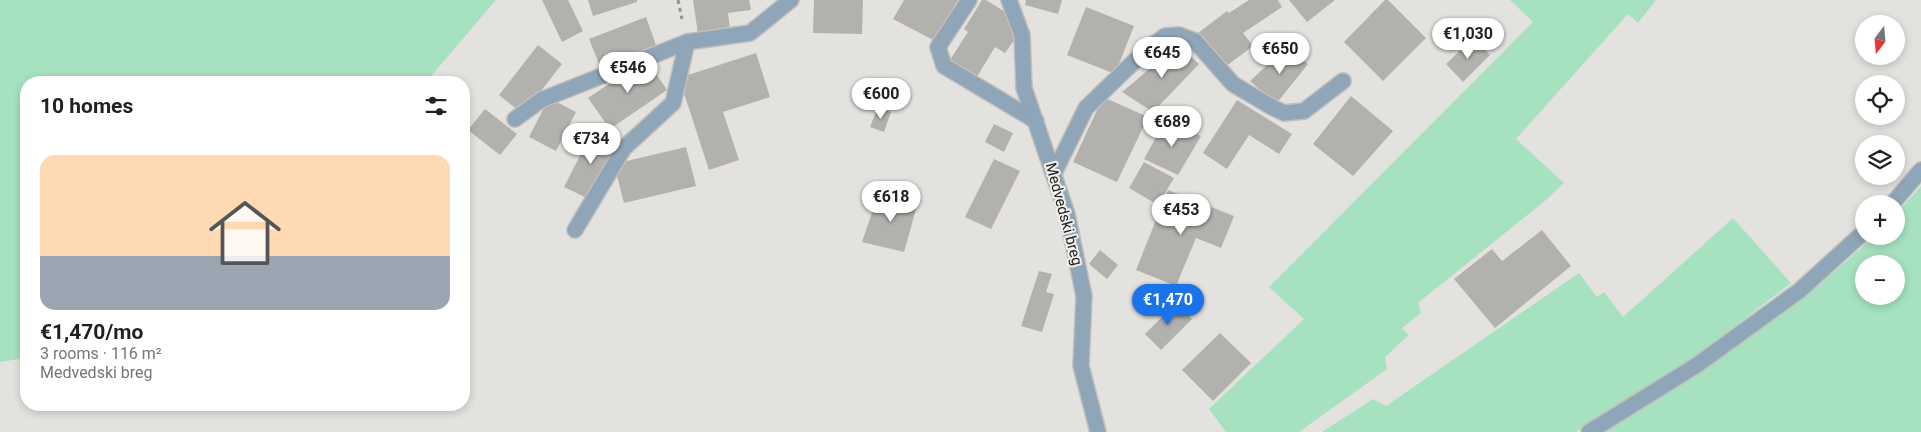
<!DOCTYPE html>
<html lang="en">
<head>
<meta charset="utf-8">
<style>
	:root { --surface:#fff; --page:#f6f6f6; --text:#202124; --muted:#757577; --accent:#1a73e8 }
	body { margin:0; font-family:Roboto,sans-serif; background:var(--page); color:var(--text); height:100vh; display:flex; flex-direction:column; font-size:19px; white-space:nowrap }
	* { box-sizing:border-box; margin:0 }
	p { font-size:16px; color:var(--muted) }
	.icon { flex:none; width:28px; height:28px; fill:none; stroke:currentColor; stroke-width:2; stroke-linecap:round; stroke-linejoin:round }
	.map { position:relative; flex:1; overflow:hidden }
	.drawer { position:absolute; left:20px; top:76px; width:450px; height:335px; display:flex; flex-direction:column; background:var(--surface); border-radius:20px; box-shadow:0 2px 8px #0003 }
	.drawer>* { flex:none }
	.needle { width:32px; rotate:196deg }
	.controls { position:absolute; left:1855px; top:15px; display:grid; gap:10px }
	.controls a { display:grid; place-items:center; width:50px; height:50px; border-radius:50%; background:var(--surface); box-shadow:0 2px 8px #0003; font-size:25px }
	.price { position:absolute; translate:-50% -42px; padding:0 11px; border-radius:18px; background:#fff; color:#222; font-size:16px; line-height:32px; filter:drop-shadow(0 1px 2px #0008) }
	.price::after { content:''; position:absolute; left:50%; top:30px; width:15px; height:11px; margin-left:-8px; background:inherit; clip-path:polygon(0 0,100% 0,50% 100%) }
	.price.active { background:var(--accent); color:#fff }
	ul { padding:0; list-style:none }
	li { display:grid; align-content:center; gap:10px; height:265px; padding:0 20px }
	li span { display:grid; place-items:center; height:155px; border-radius:15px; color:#555 }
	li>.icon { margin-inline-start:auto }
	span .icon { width:90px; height:90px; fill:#fffc; stroke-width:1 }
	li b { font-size:21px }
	h2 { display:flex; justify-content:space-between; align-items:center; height:60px; padding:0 20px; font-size:21px }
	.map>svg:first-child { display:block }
	.green { fill:#a6e2c0; fill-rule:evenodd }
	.building { fill:#b3b1ae }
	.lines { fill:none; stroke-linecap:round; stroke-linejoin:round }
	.service-casing { stroke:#c1bfbd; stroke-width:18 }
	.minor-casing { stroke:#c1bfbd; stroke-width:18 }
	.path { stroke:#969492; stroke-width:3; stroke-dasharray:4 4; stroke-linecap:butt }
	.service { stroke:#8fa5b8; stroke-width:15 }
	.minor { stroke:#8fa5b8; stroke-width:15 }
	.labels { text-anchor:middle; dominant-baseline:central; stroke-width:4; stroke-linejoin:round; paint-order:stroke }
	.street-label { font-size:15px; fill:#222120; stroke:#f2f0ed }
</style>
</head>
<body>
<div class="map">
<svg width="1921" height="432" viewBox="0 0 1921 432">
	<rect width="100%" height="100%" fill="#e4e2df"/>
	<g class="green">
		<polygon points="0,0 496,0 426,82 26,82 26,358 0,362"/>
		<polygon points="1510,0 1656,0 1638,23 1628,14 1516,139 1564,183 1546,200 1418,303 1421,313 1402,328 1409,335 1385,357 1387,369 1299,432 1226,432 1209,409 1304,319 1269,287 1533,22"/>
		<path d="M1921,186V432H1605L1685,383L1804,298L1875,236H1896V214ZM1864,264H1896V296H1864Z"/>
		<polygon points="1733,218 1791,283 1707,348 1640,392 1576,432 1322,432 1373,399 1386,406 1579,273 1597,297 1604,292 1623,317"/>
	</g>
	<g class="building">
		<polygon points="542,0 568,0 583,31 562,42"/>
		<polygon points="588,0 637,0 637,2 593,16"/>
		<polygon points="693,0 749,0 751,10 728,13 730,29 698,34"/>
		<polygon points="814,0 863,0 862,34 813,33"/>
		<polygon points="904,0 958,0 937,42 893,19"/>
		<polygon points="982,0 986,0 1010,15 1019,33 1005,53 995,47 975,80 948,63 968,32 964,29"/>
		<polygon points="1026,0 1062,0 1058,14 1025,5"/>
		<polygon points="1249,0 1278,0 1282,7 1243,33 1253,46 1225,67 1198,33 1227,11 1229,13"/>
		<polygon points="1289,0 1335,0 1307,22"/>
		<polygon points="1385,0 1388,0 1426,38 1383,81 1344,42"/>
		<polygon points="1086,7 1134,26 1115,74 1067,55"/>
		<polygon points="646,17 656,45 600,66 589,39"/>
		<polygon points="1473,38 1490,55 1463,82 1446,64"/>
		<polygon points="538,45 562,64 523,114 499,95"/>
		<polygon points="1178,45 1199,64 1153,112 1122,92"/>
		<polygon points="1288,46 1308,64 1276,104 1250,81"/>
		<polygon points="756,53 770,97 723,112 739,160 709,170 679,78"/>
		<polygon points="646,59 667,90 610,129 588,98"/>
		<polygon points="1351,96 1393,131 1353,176 1313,144"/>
		<polygon points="1103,97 1148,117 1117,182 1073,162"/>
		<polygon points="549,98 576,112 556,151 529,137"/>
		<polygon points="1237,100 1292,134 1279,154 1249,135 1227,169 1203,153"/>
		<polygon points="878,107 891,112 884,132 870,127"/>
		<polygon points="485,109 517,134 500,155 468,130"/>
		<polygon points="1165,121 1201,136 1178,175 1144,159"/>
		<polygon points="994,124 1013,133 1004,152 985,142"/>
		<polygon points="593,130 618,143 589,199 564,187"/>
		<polygon points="686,147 696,186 624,203 614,164"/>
		<polygon points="994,159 1020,171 991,229 965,217"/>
		<polygon points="1144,162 1174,178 1158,205 1129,188"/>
		<polygon points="1168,190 1234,216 1221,248 1196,238 1176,286 1136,270"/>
		<polygon points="878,195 918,202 904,252 862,242"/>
		<polygon points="1542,230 1571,266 1495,328 1454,279 1492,249 1502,261"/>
		<polygon points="1100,250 1118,265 1107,279 1089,264"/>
		<polygon points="1039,271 1052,274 1046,292 1054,294 1042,332 1021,326"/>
		<polygon points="1176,303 1192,319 1161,350 1145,334"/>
		<polygon points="1220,333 1251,363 1213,401 1182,370"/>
	</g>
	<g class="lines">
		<defs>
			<g id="service">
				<polyline points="969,0 938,47 944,66 1036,121"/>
				<polyline points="1892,204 1921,170"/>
				<polyline points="1589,432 1697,365 1799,291 1864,232"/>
			</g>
			<g id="minor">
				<polyline points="1009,0 1022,35 1024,88 1067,214 1084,296 1081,366 1098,432"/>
				<polyline points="515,119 541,100 687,42 750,33 791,0"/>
				<polyline points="1054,173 1086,108 1146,50 1165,36 1179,35 1195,41 1233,84 1270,106 1284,113 1304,111 1343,81"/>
				<polyline points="575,230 624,148 673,103 687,42"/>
			</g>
		</defs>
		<use href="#service" class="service-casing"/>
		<use href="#minor" class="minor-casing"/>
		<polyline class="path" points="678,0 682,19"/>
		<use href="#service" class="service"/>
		<use href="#minor" class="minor"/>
	</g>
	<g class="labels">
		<g class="street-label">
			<text transform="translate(1064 214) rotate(75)">Medvedski breg</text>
		</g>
	</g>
</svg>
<div class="controls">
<a><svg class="needle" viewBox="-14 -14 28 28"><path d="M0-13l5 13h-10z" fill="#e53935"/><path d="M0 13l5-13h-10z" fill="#757577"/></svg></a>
<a><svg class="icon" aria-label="locate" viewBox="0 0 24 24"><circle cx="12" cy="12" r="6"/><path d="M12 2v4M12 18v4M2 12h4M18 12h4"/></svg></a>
<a><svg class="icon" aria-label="layers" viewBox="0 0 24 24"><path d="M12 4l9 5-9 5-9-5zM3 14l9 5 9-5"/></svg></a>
<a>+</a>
<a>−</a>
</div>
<b class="price" style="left:1468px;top:60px">€1,030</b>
<b class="price" style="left:1280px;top:75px">€650</b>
<b class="price" style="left:1162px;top:79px">€645</b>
<b class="price" style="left:628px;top:94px">€546</b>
<b class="price" style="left:881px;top:120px">€600</b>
<b class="price" style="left:1172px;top:148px">€689</b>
<b class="price" style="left:591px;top:165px">€734</b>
<b class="price" style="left:891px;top:223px">€618</b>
<b class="price" style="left:1181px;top:236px">€453</b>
<b class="price active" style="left:1168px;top:326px">€1,470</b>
<section class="drawer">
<h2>10 homes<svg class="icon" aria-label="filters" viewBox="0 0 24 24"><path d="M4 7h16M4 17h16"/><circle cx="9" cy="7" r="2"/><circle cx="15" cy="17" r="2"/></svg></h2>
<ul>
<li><span style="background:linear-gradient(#ffd9b3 65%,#9aa5b1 0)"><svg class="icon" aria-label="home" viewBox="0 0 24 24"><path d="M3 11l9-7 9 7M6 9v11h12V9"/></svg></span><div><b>€1,470/mo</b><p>3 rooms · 116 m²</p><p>Medvedski breg</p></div></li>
</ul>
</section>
</div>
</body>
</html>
